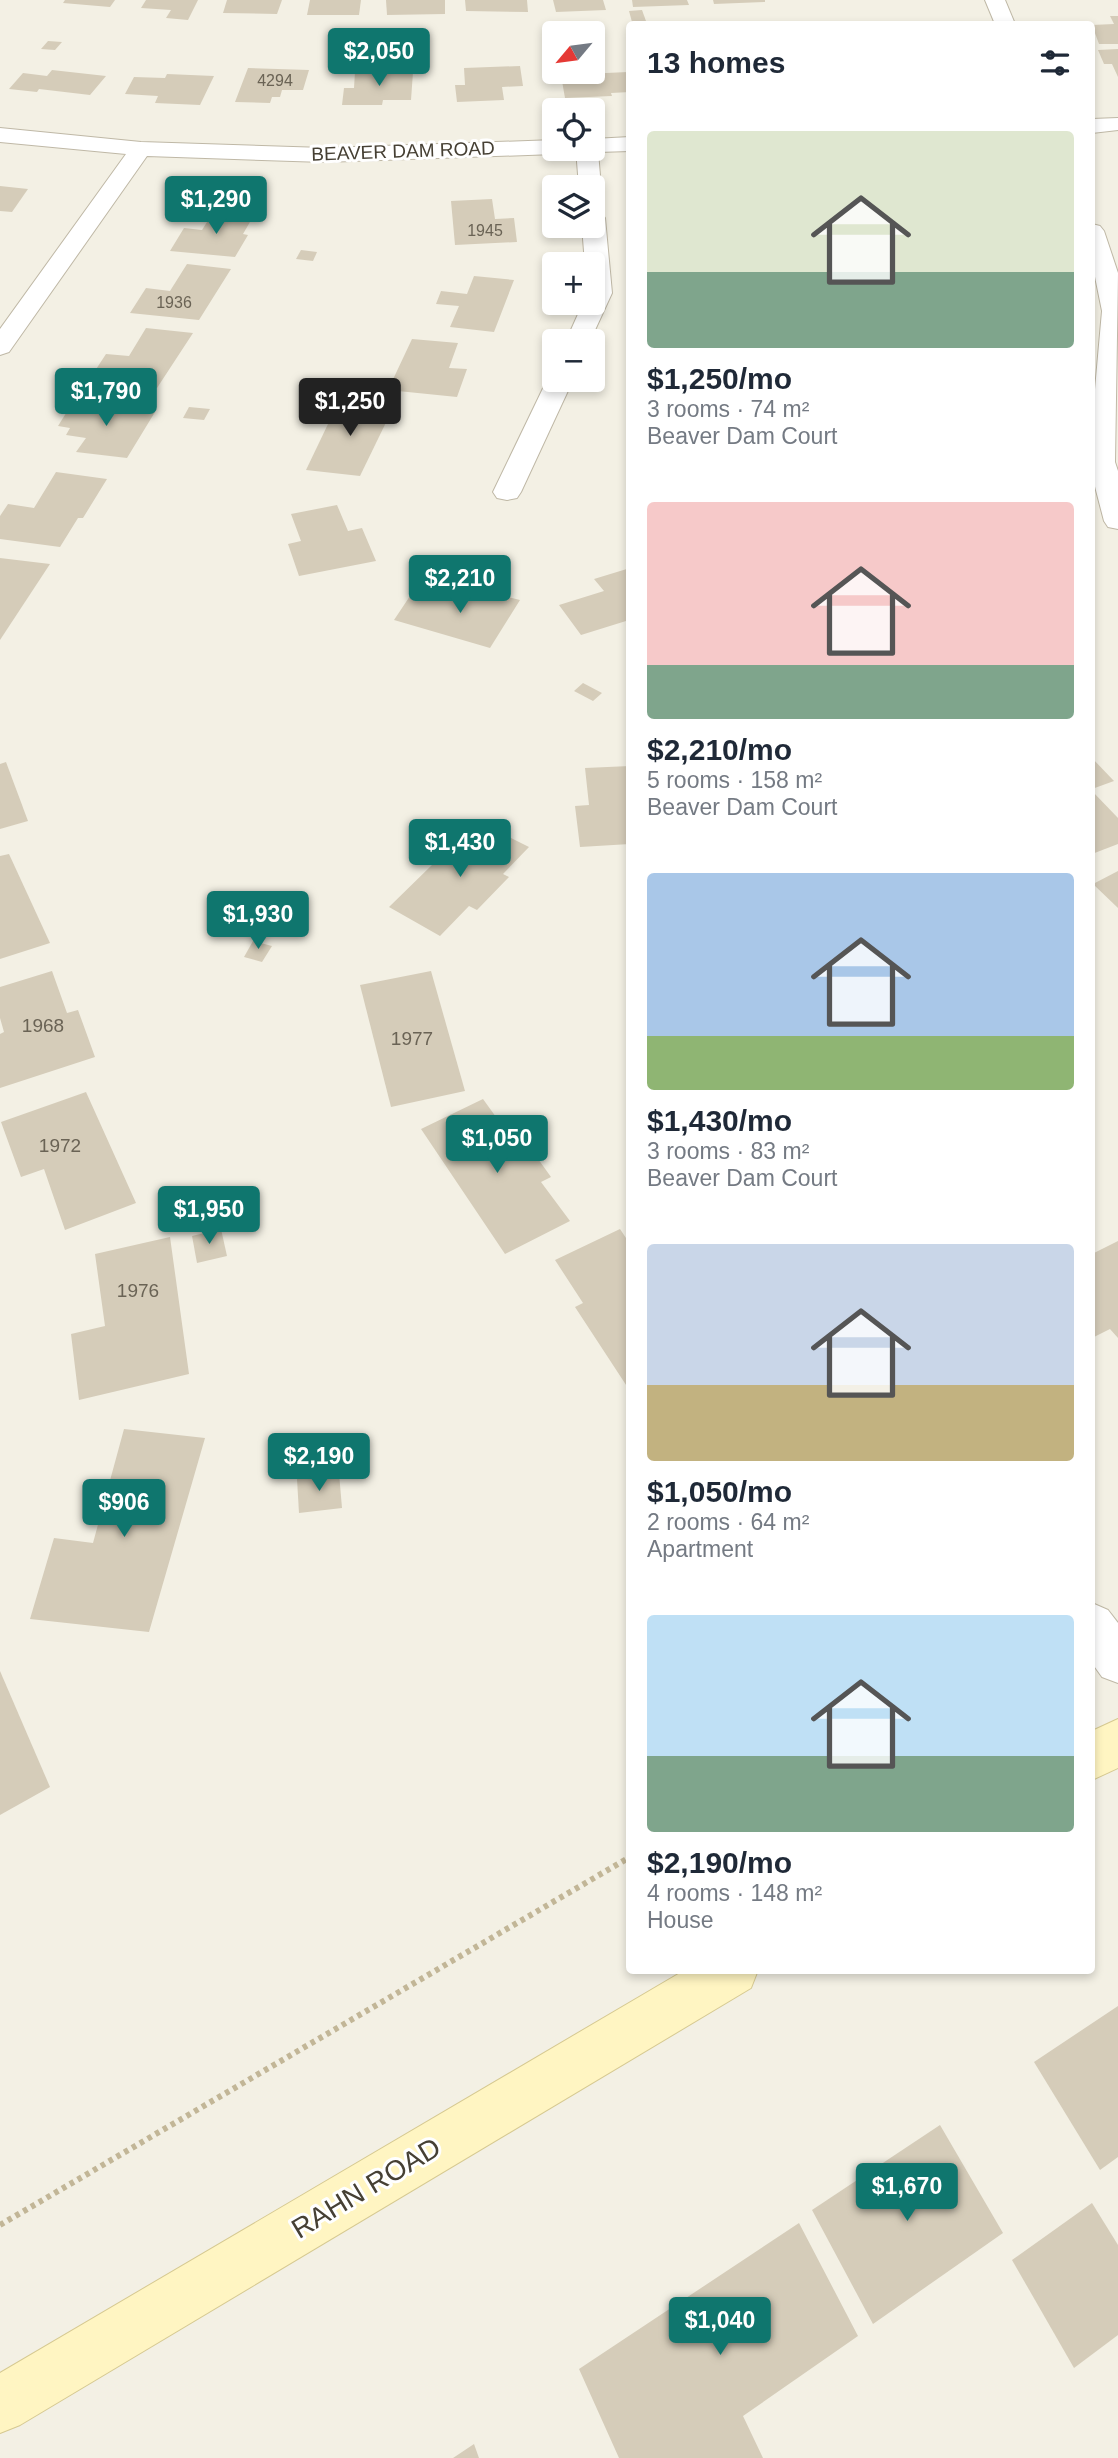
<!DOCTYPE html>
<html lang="en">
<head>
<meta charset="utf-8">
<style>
	:root { --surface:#fff; --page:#f2f2f3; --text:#1f2937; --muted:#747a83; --accent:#0f766e }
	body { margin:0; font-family:Helvetica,sans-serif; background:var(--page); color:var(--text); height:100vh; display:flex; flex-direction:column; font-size:26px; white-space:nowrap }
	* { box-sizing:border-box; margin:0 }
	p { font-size:23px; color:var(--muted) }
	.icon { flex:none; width:38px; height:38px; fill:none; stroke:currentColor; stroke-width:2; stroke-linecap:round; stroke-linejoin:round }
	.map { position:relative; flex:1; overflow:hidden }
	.side { position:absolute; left:626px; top:21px; width:469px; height:1953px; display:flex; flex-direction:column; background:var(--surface); border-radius:7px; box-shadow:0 4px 10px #0003 }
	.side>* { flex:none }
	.needle { width:46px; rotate:241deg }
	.buttons { position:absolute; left:542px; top:21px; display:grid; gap:14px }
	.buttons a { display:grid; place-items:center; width:63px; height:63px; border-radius:7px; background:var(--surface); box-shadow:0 4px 10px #0003; font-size:35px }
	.price { position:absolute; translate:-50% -60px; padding:0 16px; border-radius:7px; background:var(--accent); color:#fff; font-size:23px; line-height:46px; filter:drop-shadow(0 2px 4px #0008) }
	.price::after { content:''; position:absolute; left:50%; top:42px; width:21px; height:16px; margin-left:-10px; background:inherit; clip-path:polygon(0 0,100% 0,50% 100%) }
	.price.selected { background:#222; color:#fff }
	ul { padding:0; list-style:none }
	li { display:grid; align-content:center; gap:14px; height:371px; padding:0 21px }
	li span { display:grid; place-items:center; height:217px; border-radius:7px; color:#555 }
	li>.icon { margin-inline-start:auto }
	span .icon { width:126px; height:126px; fill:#fffc; stroke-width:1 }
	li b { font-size:30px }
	h2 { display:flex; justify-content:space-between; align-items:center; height:84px; padding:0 21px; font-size:30px }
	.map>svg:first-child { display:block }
	.building { fill:#d5ccb9 }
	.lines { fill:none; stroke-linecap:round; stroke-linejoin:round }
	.street-casing { stroke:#bfb8a6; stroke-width:2 }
	.secondary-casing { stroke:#d6c991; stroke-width:2 }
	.path { stroke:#c2b697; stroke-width:6; stroke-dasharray:4.5 4.5; stroke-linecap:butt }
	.street { fill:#fff; fill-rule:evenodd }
	.secondary { fill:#fff5c2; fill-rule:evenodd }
	.labels { text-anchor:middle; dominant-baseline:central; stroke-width:6; stroke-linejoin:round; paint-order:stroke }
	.far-number-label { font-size:16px; fill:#6a6355 }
	.far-street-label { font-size:19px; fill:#464034; stroke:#fff }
	.number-label { font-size:19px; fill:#6a6355 }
	.near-street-label { font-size:28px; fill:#464034; stroke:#fff }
</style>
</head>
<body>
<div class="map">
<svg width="1118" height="2458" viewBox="0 0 1118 2458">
	<rect width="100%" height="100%" fill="#f3f0e4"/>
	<g class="building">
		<polygon points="65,0 115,0 110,7 63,3"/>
		<polygon points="146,0 198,0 188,20 166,18 171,10 141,8"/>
		<polygon points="227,0 282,0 277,14 223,13"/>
		<polygon points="310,0 361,0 359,15 307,15"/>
		<polygon points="386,0 445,0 445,14 387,15"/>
		<polygon points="465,0 527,0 528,12 466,11"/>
		<polygon points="553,0 603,0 606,10 556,12"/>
		<polygon points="632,0 687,0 689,5 633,7"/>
		<polygon points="713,0 765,0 765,2 714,4"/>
		<polygon points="642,10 646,21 632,22 629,11"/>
		<polygon points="1110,16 1118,16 1118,44 1099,44 1092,25 1114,24"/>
		<polygon points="48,41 62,42 55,50 41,49"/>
		<polygon points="1118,49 1118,77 1112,64 1104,64 1098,50"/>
		<polygon points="520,66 523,86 502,87 504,100 457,102 455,85 465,85 464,68"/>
		<polygon points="248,68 309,70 303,90 282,90 280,97 272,97 270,103 235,102"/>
		<polygon points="52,70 106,76 90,95 39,89 37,92 9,89 23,73 47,76"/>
		<polygon points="355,72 413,72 411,100 383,100 382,105 342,105 344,88 354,88"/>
		<polygon points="628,72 630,92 611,93 612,96 565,98 562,81 585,80 584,74"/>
		<polygon points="167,74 214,76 200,105 155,103 158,96 125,94 134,77 165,78"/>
		<polygon points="0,186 28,189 12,212 0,211"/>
		<polygon points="492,199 495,219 514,218 517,242 455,245 451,201"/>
		<polygon points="214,211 254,215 243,234 248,235 235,257 170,251 184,228 202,230"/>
		<polygon points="301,250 317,252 313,261 296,259"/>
		<polygon points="187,264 231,269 199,320 130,313 146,288 170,291"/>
		<polygon points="474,276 514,280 494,332 450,327 459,306 436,304 441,291 467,294"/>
		<polygon points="146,328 193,333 157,388 89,380 106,354 129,356"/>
		<polygon points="412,339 458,343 449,368 467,369 457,397 388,390"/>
		<polygon points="340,399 394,406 360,476 306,470"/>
		<polygon points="73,402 155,412 127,458 76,452 86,438 66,435 70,428 58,426"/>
		<polygon points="189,407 210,409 204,420 183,418"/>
		<polygon points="56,472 107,479 83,518 78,518 60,547 0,539 0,516 8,504 34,508"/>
		<polygon points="337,505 348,531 362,528 376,561 299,576 288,544 301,541 291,514"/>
		<polygon points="0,558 50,564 0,640"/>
		<polygon points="630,568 630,626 626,621 581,635 559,605 604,591 594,579"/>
		<polygon points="466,586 520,600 490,648 394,620 414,590 457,600"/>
		<polygon points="583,683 602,693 593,701 574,691"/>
		<polygon points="1092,758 1114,781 1092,789"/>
		<polygon points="6,762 28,821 0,829 0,764"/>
		<polygon points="630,766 630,844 580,847 575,806 589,805 585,768"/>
		<polygon points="1092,791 1118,818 1118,844 1092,854"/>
		<polygon points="477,821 529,847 503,874 509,877 477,910 469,906 440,936 389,907"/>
		<polygon points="9,854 50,943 0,959 0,856"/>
		<polygon points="1118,871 1118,908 1093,884"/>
		<polygon points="253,941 272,946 262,962 244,957"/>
		<polygon points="52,971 67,1013 78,1010 95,1057 0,1088 0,1034 4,1032 0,1018 0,987"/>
		<polygon points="431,971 465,1091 391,1107 360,985"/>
		<polygon points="86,1092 136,1203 65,1230 44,1169 21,1177 1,1122"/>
		<polygon points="483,1099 509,1135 518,1131 551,1177 541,1182 570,1221 505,1254 421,1129"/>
		<polygon points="221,1229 227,1256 197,1263 192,1236"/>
		<polygon points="620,1229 630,1244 630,1391 575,1307 583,1303 555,1260"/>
		<polygon points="170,1237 189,1374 79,1400 71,1334 105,1326 95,1254"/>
		<polygon points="1118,1241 1118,1338 1110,1329 1092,1338 1092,1254"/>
		<polygon points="124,1429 205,1438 149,1632 30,1619 54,1538 93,1543"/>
		<polygon points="339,1473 342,1508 299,1513 297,1479"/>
		<polygon points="0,1671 50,1787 0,1815"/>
		<polygon points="1118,2006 1118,2157 1100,2170 1034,2062"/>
		<polygon points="940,2125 1003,2233 873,2324 812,2210"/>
		<polygon points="1092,2203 1118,2245 1118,2335 1074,2368 1012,2260"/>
		<polygon points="799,2223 858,2336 743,2416 763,2458 619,2458 579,2369"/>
		<polygon points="474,2444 479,2458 453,2458"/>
	</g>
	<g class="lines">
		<defs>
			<g id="street">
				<polygon points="985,0 1005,0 1015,24 995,24"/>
				<polygon points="1118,118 1118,130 1092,133 1092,119"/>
				<polygon points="0,128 141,142 324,148 555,140 555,149 565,149 555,154 324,162 147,156 9,352 0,355 0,329 126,154 0,142"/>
				<polygon points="630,137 630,151 598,152 601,187 598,192 593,193 593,187 579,187 576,149 593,149 593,139"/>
				<polygon points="593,211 601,213 605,218 612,293 590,341 566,341 583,303 593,303 593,264 585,264 582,226 593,226"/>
				<polygon points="1092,224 1100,226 1104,231 1118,273 1115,462 1118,471 1118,529 1108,527 1104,521 1092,475 1092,423 1102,311 1092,262"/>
				<polygon points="555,374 555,380 573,380 521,492 517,498 507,500 497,498 493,492 547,380"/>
				<polygon points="1092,1603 1108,1610 1118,1623 1118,1683 1102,1677 1092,1663"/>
			</g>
			<g id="secondary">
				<polygon points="1118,1719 1118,1768 1092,1780 1092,1731"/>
				<polygon points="685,1970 758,1970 751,1988 20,2425 0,2433 0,2373"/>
			</g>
		</defs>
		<use href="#street" class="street-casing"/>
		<use href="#secondary" class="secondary-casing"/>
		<polyline class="path" points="0,2225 630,1857"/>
		<use href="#street" class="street"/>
		<use href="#secondary" class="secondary"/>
	</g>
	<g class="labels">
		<g class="far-number-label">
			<text x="275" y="80">4294</text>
			<text x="485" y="230">1945</text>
			<text x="174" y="302">1936</text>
		</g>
		<g class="far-street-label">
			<text transform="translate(403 151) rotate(-2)">BEAVER DAM ROAD</text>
		</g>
		<g class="number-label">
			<text x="43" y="1025">1968</text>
			<text x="412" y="1038">1977</text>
			<text x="60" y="1145">1972</text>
			<text x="138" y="1290">1976</text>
		</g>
		<g class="near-street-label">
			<text transform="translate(366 2188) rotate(-31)">RAHN ROAD</text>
		</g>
	</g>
</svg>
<div class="buttons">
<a><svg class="needle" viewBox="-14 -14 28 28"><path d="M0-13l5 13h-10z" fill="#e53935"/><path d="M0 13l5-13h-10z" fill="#747a83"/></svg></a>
<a><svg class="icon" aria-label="locate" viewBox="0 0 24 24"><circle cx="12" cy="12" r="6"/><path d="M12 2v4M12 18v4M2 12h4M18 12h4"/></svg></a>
<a><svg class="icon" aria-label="layers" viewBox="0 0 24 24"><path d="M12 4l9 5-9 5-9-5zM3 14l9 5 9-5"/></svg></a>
<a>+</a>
<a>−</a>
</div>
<b class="price" style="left:379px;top:88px">$2,050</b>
<b class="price" style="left:216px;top:236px">$1,290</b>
<b class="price" style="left:106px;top:428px">$1,790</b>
<b class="price selected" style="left:350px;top:438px">$1,250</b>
<b class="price" style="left:460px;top:615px">$2,210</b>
<b class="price" style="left:460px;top:879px">$1,430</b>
<b class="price" style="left:258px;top:951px">$1,930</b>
<b class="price" style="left:497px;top:1175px">$1,050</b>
<b class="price" style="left:209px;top:1246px">$1,950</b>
<b class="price" style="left:319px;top:1493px">$2,190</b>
<b class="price" style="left:124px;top:1539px">$906</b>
<b class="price" style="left:907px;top:2223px">$1,670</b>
<b class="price" style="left:720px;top:2357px">$1,040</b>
<section class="side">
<h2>13 homes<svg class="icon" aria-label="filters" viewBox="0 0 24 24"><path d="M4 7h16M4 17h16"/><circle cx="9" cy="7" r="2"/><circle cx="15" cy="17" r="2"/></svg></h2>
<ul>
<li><span style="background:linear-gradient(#dfe7d0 65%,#7fa58c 0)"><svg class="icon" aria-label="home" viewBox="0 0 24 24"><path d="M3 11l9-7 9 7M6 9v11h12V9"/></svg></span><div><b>$1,250/mo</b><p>3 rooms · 74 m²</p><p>Beaver Dam Court</p></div></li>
<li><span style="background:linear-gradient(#f6c9c9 75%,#7fa58c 0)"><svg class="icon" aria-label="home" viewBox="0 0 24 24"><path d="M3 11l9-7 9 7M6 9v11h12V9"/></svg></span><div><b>$2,210/mo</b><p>5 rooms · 158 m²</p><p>Beaver Dam Court</p></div></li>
<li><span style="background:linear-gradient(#a9c7e8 75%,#8fb573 0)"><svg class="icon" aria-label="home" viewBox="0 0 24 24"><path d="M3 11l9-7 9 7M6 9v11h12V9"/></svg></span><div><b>$1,430/mo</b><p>3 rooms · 83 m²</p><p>Beaver Dam Court</p></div></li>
<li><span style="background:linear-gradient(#c9d6e8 65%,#c2b280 0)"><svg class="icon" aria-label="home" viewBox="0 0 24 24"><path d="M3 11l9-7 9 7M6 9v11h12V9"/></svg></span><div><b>$1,050/mo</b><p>2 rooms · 64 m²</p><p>Apartment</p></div></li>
<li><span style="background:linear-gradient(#bfe0f5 65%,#7fa58c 0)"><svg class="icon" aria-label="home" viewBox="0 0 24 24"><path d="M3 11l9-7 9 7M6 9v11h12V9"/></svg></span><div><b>$2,190/mo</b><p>4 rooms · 148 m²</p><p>House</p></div></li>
</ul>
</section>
</div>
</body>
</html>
